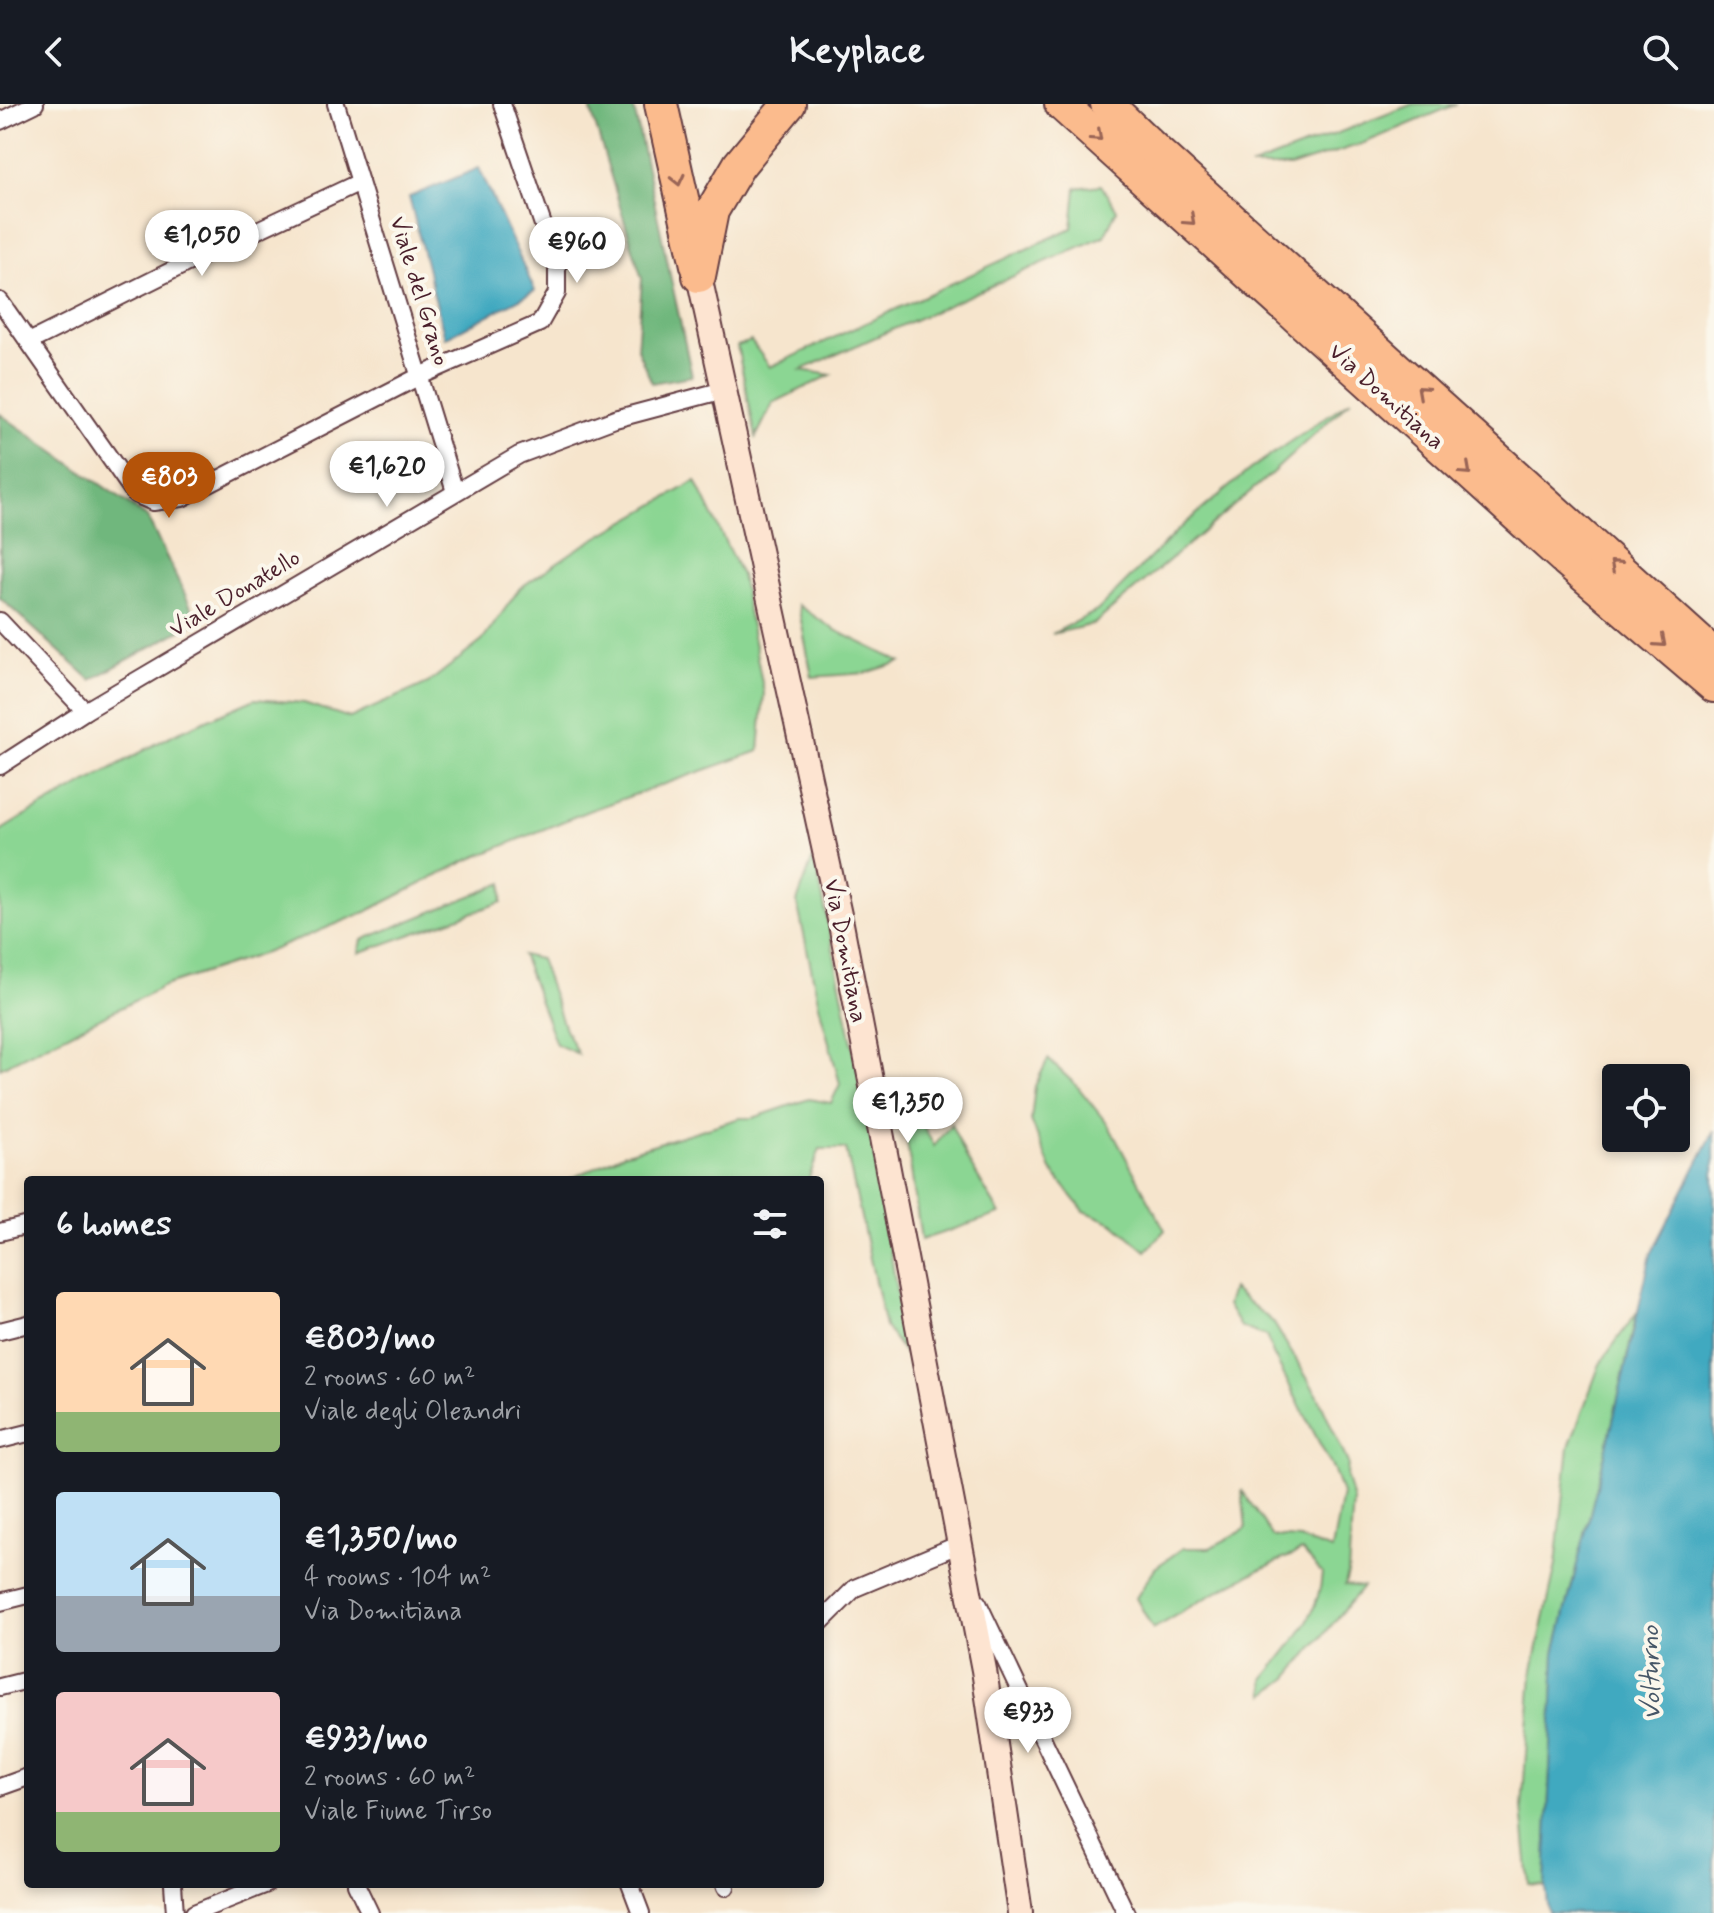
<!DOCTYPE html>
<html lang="en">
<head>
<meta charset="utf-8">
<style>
	:root { --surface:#171b24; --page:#242831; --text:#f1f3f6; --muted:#9ea1a6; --accent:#b45309 }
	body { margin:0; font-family:Mynerve,sans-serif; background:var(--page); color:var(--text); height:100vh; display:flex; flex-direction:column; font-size:30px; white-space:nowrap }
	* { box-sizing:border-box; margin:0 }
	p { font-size:26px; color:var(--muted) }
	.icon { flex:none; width:44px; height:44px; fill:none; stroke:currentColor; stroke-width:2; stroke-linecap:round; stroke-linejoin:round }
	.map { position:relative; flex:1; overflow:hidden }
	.details { position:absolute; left:24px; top:1072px; width:800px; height:712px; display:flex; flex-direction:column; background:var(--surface); border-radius:8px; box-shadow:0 4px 12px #0003 }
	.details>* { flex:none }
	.buttons { position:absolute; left:1602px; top:960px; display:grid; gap:16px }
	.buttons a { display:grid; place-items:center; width:88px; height:88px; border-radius:8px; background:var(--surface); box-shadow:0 4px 12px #0003; font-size:40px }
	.price { position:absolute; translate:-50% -68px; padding:0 18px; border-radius:28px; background:#fff; color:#222; font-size:26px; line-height:52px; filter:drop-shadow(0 2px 4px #0008) }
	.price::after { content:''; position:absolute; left:50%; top:48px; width:24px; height:18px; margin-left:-12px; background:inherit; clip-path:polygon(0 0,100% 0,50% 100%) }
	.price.on { background:var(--accent); color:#fff }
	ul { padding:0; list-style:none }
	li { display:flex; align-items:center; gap:24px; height:200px; padding:0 32px }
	li span { display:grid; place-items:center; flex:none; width:224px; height:160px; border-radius:8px; color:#555 }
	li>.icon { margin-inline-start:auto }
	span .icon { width:96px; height:96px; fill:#fffc; stroke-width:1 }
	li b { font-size:34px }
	h2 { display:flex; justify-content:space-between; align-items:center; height:96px; padding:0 32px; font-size:34px }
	header { display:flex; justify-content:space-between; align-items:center; height:104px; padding:0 32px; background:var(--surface); font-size:36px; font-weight:700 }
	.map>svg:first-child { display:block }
	.green { fill:#8bd693; stroke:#6a7a5f; stroke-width:2 }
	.forest { fill:#70b77d; stroke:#5d6b54; stroke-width:2 }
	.water { fill:#40a9c0; stroke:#456476; stroke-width:2 }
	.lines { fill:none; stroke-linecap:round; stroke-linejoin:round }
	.street-casing { stroke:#643d43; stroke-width:20 }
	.secondary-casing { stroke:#643d43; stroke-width:28 }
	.highway-casing { stroke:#643d43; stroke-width:36 }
	.street { stroke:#fff; stroke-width:16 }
	.secondary { stroke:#fde4d1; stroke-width:24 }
	.highway { stroke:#fbbb8d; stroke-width:32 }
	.oneway { stroke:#9a6557 }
	.labels { text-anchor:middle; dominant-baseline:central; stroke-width:8; stroke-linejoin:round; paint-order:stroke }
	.street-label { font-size:24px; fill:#4a1f2b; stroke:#fbf7ec }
	.water-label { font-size:26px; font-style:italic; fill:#465667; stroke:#fbf7ec }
</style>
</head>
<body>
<header><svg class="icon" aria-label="back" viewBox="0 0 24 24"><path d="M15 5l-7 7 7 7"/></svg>Keyplace<svg class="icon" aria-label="search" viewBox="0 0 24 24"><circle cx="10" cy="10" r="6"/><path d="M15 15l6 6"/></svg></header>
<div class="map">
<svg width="1714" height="1809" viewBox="0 0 1714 1809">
	<rect width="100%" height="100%" fill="#fbf7ec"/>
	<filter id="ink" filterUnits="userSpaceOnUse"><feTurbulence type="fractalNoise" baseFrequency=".0125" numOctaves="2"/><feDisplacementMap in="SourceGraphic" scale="16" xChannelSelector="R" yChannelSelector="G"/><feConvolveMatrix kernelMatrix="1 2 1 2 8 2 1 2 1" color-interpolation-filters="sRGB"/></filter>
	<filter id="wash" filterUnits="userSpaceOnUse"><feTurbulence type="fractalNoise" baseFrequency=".006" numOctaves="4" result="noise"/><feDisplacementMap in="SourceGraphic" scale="32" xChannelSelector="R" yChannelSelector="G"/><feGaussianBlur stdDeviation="1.8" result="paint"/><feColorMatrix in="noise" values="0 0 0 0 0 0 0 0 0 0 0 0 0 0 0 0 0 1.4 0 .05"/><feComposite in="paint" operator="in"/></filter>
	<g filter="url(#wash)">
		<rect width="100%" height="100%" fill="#f6e5cd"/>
		<g class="green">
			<polygon points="1413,0 1457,0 1364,39 1290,63 1250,63"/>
			<polygon points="1101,81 1117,106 1104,132 801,266 831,271 773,299 756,333 737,242 751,237 770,263 1072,124 1076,84"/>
			<polygon points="1352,295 1271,370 1094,520 1052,530 1097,507 1180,424 1249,366"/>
			<polygon points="696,377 741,471 764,589 759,647 588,707 464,758 368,807 265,849 164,882 0,964 0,727 21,714 174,630 255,595 304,599 350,614 428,579 482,537 520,484 577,445"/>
			<polygon points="798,501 835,526 901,558 866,569 812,573"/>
			<polygon points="814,751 880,1077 906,1251 885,1223 846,1045 820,1045 808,1076 568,1076 623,1050 740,1014 753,1014 809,995 831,999 840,980 819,901 797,798"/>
			<polygon points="503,779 502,798 359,849 362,836"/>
			<polygon points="522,851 540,855 565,925 578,950 556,940"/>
			<polygon points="1048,955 1077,982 1109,1022 1165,1126 1146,1147 1113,1119 1084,1107 1051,1066 1031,1016 1035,982"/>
			<polygon points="908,993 934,1042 951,1020 968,1057 1000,1110 921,1136 902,1003"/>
			<path d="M1232,1185L1273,1218L1318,1292L1348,1359L1347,1374L1353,1397L1348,1469L1345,1481L1363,1483L1288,1574L1265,1591L1264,1575C1290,1542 1320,1512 1322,1469L1302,1447C1250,1468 1200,1496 1153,1525L1136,1494L1155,1464L1183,1444H1210L1246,1425L1242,1386L1273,1433L1300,1435L1332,1446L1342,1390L1334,1367L1273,1250L1266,1232L1240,1223L1227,1201Z"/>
			<polygon points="1637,1208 1610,1330 1555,1549 1545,1782 1529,1780 1522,1703 1532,1570 1556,1461 1569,1343 1600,1260"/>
		</g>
		<g class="forest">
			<polygon points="589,0 633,0 692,272 652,279 637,245 642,175"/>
			<polygon points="0,310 147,413 198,517 91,576 0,494"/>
		</g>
		<g class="water">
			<polygon points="479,64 535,187 445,234 409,93"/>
			<polygon points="1714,1027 1714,1809 1548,1809 1545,1782 1555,1549 1610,1330 1651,1150"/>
		</g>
	</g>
	<g filter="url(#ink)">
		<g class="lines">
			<defs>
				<g id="street">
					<polyline points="336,0 455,388"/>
					<polyline points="0,17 35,0"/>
					<polyline points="0,197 135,390 153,398 182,394 420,272 540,219 557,189 557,162 502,0"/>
					<polyline points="29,238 183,161 360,78"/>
					<polyline points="0,517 85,607"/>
					<polyline points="0,662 85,607 519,351 615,315 724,286"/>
					<polyline points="0,1128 28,1121"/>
					<polyline points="0,1227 28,1220"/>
					<polyline points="0,1336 28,1329"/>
					<polyline points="0,1498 28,1491"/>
					<polyline points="978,1499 1126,1809"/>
					<polyline points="820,1519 855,1484 960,1440"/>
					<polyline points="0,1583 28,1576"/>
					<polyline points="0,1683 28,1673"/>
					<polyline points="173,1780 175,1809"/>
					<polyline points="356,1780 370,1809"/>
					<polyline points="630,1780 641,1809"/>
					<polyline points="725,1780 726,1783"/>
					<polyline points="194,1809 267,1780"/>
				</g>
				<polyline id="secondary" points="699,172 841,820 984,1566 1020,1809"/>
				<g id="highway">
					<polyline points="661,0 697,161"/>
					<polyline points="1061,0 1566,456 1714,582"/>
					<polyline points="1107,0 1156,47 1714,551"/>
					<polyline points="699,172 712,107 739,61 789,0"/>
				</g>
			</defs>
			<use href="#street" class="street-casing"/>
			<use href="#secondary" class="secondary-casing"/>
			<use href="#highway" class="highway-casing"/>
			<use href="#street" class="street"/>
			<use href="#secondary" class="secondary"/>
			<use href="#highway" class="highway"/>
		</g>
		<defs><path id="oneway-chevron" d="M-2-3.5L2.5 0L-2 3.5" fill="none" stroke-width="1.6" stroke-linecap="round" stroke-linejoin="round" transform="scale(2)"/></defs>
		<g class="oneway">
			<use href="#oneway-chevron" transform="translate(1097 32) rotate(42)"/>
			<use href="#oneway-chevron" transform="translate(678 76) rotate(77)"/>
			<use href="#oneway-chevron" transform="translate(1190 116) rotate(42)"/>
			<use href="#oneway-chevron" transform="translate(1422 287) rotate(-138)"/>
			<use href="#oneway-chevron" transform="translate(1466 366) rotate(42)"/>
			<use href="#oneway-chevron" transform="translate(1615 461) rotate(-138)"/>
			<use href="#oneway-chevron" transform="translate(1661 538) rotate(41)"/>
		</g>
	</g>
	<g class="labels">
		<g class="street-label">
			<text transform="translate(419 187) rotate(73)">Viale del Grano</text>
			<text transform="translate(1386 293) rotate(42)">Via Domitiana</text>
			<text transform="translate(235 490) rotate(-31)">Viale Donatello</text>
			<text transform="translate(845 847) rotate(79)">Via Domitiana</text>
		</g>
		<g class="water-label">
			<text transform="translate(1652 1569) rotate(-91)">Volturno</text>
		</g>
	</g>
</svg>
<div class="buttons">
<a><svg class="icon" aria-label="locate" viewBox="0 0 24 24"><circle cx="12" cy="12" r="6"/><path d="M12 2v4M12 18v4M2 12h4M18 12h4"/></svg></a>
</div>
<b class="price" style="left:202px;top:174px">€1,050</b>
<b class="price" style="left:577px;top:181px">€960</b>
<b class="price" style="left:387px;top:405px">€1,620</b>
<b class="price on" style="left:169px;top:416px">€803</b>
<b class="price" style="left:908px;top:1041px">€1,350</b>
<b class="price" style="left:1028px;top:1651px">€933</b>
<section class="details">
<h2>6 homes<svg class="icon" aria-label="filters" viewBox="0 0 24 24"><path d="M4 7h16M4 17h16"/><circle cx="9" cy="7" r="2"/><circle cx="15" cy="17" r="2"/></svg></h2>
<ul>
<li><span style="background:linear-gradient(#ffd9b3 75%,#8fb573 0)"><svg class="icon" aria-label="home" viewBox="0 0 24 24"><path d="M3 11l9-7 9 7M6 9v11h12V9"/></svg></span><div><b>€803/mo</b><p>2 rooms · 60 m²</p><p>Viale degli Oleandri</p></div></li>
<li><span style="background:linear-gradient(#bfe0f5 65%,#9aa5b1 0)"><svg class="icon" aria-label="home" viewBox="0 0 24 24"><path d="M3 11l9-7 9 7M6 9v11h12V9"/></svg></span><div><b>€1,350/mo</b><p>4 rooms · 104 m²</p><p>Via Domitiana</p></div></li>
<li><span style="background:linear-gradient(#f6c9c9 75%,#8fb573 0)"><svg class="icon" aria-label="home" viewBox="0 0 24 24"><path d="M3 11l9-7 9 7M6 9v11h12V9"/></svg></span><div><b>€933/mo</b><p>2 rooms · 60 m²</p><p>Viale Fiume Tirso</p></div></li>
</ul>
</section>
</div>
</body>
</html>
